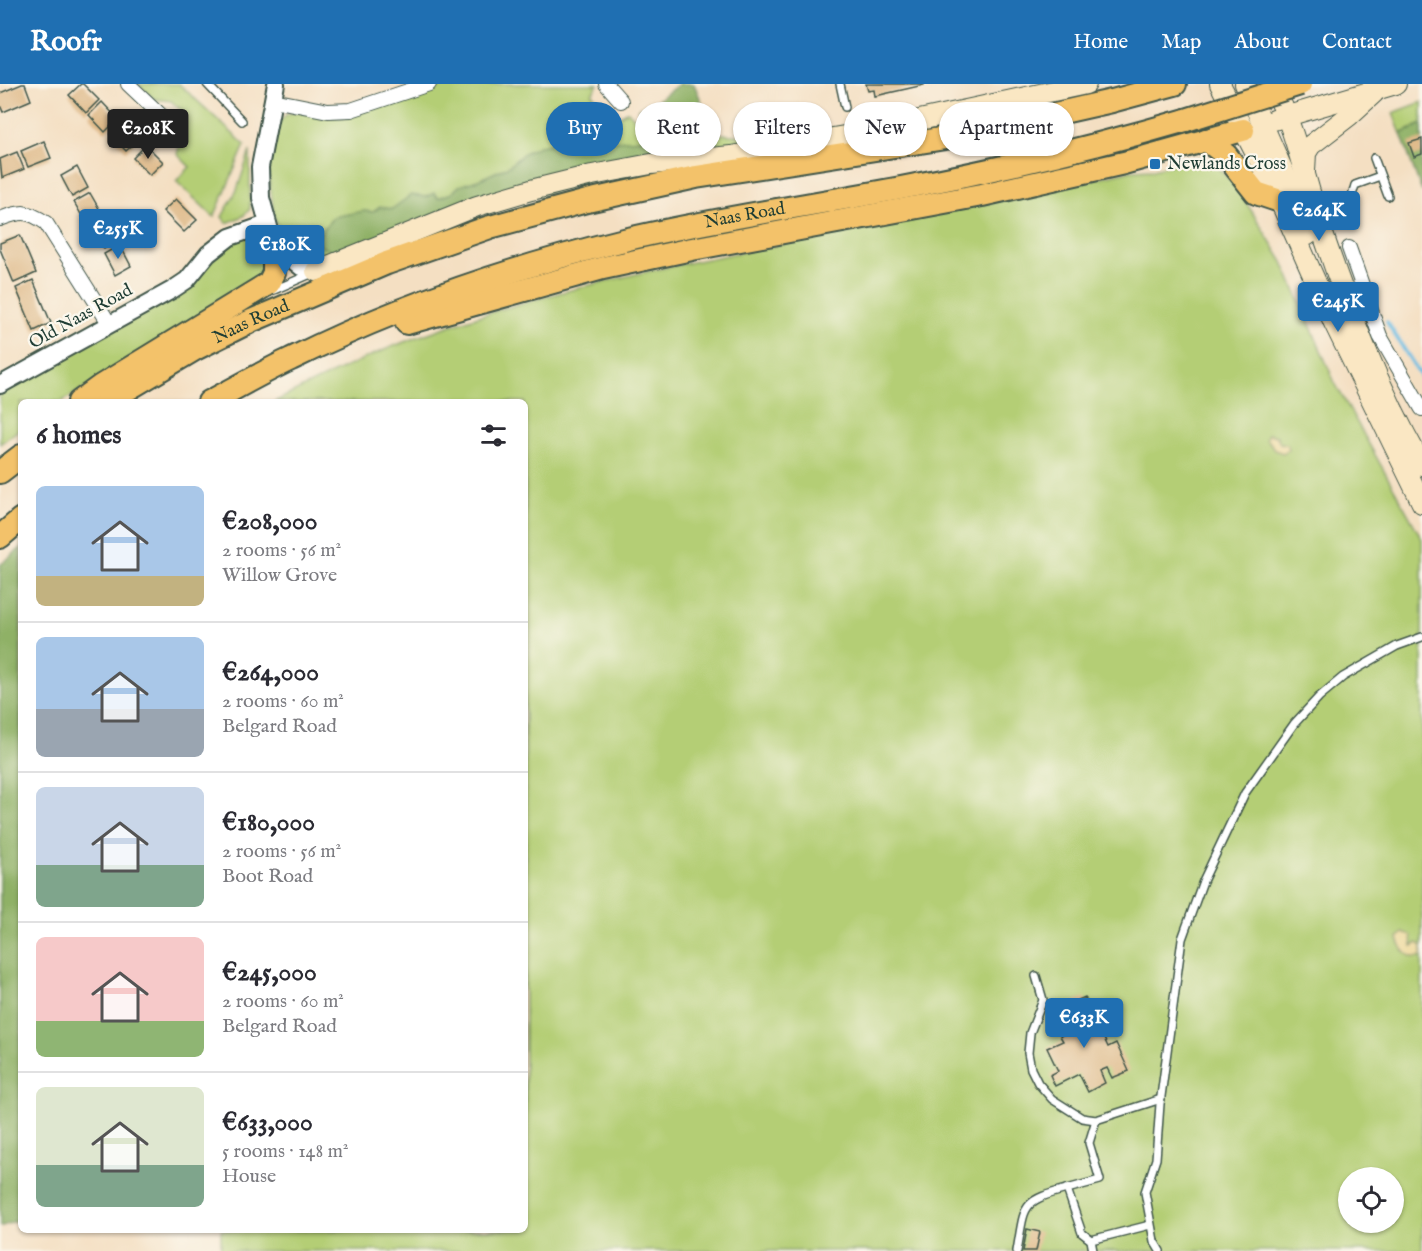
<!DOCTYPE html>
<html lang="en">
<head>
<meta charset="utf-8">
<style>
	:root { --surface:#fff; --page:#f7f7f7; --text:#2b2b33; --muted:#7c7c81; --line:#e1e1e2; --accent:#1f6fb2 }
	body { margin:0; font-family:"IM FELL English",serif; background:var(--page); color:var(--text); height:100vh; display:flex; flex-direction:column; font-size:22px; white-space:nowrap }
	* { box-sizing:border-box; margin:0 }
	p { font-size:20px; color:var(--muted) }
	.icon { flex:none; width:33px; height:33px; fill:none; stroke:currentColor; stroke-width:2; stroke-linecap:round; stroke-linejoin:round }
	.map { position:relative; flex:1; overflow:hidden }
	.panel { position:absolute; left:18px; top:315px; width:510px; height:834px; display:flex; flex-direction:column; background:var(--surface); border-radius:9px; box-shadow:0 2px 4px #0004 }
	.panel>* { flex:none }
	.guide { position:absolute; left:546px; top:18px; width:570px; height:54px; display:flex; gap:12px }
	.controls { position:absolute; left:1338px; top:1083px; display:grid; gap:12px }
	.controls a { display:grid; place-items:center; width:66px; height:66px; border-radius:50%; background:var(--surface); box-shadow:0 2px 4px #0004; font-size:30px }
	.price { position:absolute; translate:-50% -51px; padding:0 14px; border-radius:6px; background:var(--accent); color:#fff; font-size:20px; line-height:39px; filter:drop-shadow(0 2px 3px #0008) }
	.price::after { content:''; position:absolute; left:50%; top:36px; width:18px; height:14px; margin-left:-9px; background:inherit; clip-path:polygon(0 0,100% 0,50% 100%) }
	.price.current { background:#222; color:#fff }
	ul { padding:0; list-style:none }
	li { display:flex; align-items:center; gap:18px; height:150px; padding:0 18px }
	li+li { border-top:2px solid var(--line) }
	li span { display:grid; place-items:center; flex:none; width:168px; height:120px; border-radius:9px; color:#555 }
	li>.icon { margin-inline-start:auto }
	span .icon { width:72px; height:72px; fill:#fffc; stroke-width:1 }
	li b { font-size:26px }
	h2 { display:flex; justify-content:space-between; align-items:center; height:72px; padding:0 18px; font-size:26px }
	.chip { padding:0 21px; border-radius:27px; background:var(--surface); box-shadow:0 2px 4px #0004; font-size:21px; line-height:54px }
	.chip.current { background:var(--accent); color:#fff }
	header { display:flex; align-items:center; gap:36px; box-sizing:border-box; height:84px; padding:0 30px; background:var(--accent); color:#fff }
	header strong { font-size:28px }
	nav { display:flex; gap:33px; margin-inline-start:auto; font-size:21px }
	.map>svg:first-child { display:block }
	.green { fill:#b4ce74; stroke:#6a8654; stroke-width:1.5; fill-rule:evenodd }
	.forest { fill:#8fb166; stroke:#57774d; stroke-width:1.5 }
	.sand { fill:#eeda9e; stroke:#868c69; stroke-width:1.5 }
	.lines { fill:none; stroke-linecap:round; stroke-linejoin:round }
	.stream { stroke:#66bce3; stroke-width:4 }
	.building { fill:#deb886 }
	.service-casing { stroke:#3f5549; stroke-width:10 }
	.minor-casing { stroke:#3f5549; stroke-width:16 }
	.tertiary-casing { stroke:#3f5549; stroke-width:20 }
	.secondary-casing { stroke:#3f5549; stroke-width:22 }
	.trunk-casing { stroke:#3f5549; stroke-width:26 }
	.service { stroke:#fff; stroke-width:7 }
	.minor { stroke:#fff; stroke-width:14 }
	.tertiary { stroke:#fff; stroke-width:16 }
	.secondary { stroke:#fae7c3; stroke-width:20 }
	.trunk { stroke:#f3c26a; stroke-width:22 }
	.trunk-bridge-casing { stroke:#3f5549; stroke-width:26; stroke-linecap:butt }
	.trunk-bridge { stroke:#f3c26a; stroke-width:22 }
	.poi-dot { fill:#1f6fb2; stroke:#fbf7ec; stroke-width:2 }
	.labels { text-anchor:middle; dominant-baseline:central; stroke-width:4.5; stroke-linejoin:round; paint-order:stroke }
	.poi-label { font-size:18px; fill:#1f3d34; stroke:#fbf7ec; text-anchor:start }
	.street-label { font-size:18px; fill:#1f3d34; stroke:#fbf7ec }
</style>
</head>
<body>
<header>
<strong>Roofr</strong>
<nav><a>Home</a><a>Map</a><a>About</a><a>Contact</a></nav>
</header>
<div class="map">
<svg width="1422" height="1167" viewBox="0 0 1422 1167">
	<rect width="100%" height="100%" fill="#fbf7ec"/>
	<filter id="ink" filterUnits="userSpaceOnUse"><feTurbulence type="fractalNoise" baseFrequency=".0167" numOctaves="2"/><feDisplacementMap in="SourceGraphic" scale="12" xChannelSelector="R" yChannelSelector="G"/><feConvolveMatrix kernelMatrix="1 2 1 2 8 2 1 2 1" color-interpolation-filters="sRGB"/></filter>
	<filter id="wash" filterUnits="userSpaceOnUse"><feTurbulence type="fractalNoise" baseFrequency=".008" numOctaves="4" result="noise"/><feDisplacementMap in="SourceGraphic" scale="24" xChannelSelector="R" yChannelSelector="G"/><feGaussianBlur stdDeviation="1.35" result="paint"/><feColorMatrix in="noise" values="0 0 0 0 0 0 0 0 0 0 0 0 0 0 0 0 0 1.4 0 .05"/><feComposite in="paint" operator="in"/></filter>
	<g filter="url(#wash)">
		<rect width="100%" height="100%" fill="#f4dfc2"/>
		<g class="green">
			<polygon points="138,0 179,0 245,61 214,133 176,97 190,83 177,70 184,45 182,27 171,17 154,15"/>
			<polygon points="449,0 598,0 592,10 617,34 628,27 642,43 766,54 701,69 597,88 322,181 300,174 275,136 268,89 279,38 287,30 301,27 341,33"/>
			<polygon points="1422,18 1422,40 1401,50 1393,29"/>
			<polygon points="250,67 250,125 243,132 227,139 222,133 237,106"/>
			<path d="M1200,73L1216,81L1236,102L1283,178L1335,299L1422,455V1167H221V1146H525V318H274C323,294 372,269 423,251C566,199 714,173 863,145C953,127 1043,107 1132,86L1154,85ZM1348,1094H1394V1138H1348Z"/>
			<polygon points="261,143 262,184 254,204 61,318 21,318 21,344 0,360 0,310 147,225 212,176 236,154"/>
		</g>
		<g class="forest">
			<path d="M679,0H694L702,19L710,53L717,58L716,64L363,158L335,168L322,163L315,156L333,133L364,127L373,128L380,123L392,125L411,111L426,113L434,109L438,114L452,109L459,102L478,96L509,82L524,69L539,62L563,58L588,56L599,58L642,55C638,45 643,36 639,25L655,18Z"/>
			<polygon points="1422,40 1422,108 1401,50"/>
			<polygon points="21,464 21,1135 0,1143 0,481"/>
		</g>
		<g class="sand">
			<polygon points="1268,350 1277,352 1280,359 1287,360 1289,365 1283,369 1274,366 1271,360 1266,355"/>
			<path d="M1403,848L1411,852L1412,862L1418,859L1422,862V871L1419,873C1408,875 1400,864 1398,854Z"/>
		</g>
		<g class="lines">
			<polyline class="stream" points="1387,238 1422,294"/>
		</g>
		<g id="blocks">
			<g class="building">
				<polygon points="22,0 25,0 31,16 3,28 0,21 0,9"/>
				<polygon points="81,0 83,0 99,16 86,29 69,11"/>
				<polygon points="866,0 924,0 924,1 875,12 874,6 868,7"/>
				<polygon points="102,18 118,35 105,48 89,31"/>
				<polygon points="123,38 139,55 126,67 110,50"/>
				<polygon points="1422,55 1422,70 1414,73 1409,59"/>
				<polygon points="44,57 51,74 28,83 21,67"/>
				<polygon points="146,61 163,78 150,91 133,74"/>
				<polygon points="17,68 24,85 2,94 0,75"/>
				<polygon points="77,83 88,104 72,113 61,92"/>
				<polygon points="90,109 102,130 86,139 74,118"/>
				<polygon points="176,115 197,136 184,148 163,127"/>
				<polygon points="108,135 120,156 104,165 92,144"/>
				<polygon points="20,151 36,189 14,199 0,165 0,159"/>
				<polygon points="120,161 131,182 115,191 104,170"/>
				<polygon points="33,196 51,239 34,247 16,204"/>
				<polygon points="1085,913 1108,963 1116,959 1129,987 1112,994 1107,984 1100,987 1105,999 1088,1008 1079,990 1055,1002 1050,991 1058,987 1047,964 1063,957 1060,952 1066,949 1056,926"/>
				<polygon points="1027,1145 1040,1148 1036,1167 1023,1167"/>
			</g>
		</g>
	</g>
	<g filter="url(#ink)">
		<use href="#blocks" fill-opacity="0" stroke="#3f5549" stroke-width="1.5"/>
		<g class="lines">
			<defs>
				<g id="service">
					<polyline points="207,0 242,37"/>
					<polyline points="840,0 845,23"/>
					<polyline points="1374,74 1388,112"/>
					<polyline points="1336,130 1351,115 1355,101 1380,92"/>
					<polyline points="274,206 313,189"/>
					<polyline points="1036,892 1043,916 1030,949 1028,969 1031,985 1038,999 1052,1015 1082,1034 1096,1036 1161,1015"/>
					<polyline points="1091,1156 1150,1141"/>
					<path d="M1017,1167C1025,1122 1020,1117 1067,1105"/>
					<polyline points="1093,1167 1091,1156 1082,1149 1067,1105 1100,1096 1089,1059 1096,1036"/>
					<polyline points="1160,1167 1154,1157 1145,1108 1156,1075 1160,1020 1182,855 1203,797 1245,709 1294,640 1319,613 1343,593 1397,562 1422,553"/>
				</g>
				<g id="minor">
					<polyline points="128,0 167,37"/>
					<polyline points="606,0 621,17"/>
					<polyline points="273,16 328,27 351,26 429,0"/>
					<path d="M0,135C22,127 27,126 46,139L109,239"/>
					<polyline points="1349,164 1380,252 1422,325"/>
				</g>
				<g id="tertiary">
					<polyline points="276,0 260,83 261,114 274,161 301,183 316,187"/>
					<polyline points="0,301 172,206 187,196 208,170 230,153 267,140"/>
				</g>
				<g id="secondary">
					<polyline points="1220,0 1280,117 1334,239 1422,419"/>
					<polyline points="1245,0 1292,107 1308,151"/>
					<path d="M1272,0C1295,43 1304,92 1319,138C1347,222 1378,304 1422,381"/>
					<polyline points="1274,36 1396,0"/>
					<polyline points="1305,87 1306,69 1311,61 1350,31 1374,9"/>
					<polyline points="316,187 477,122 531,106 592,91 651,80 731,72 850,51 1086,0"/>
				</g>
				<g id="trunk">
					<polyline points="1206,56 1226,71 1256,109 1280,117"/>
					<polyline points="407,239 603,184 692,165 982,111 1124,79 1243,46"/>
					<polyline points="79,318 101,302 269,199 274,189 274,161"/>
					<path id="s1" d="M106,318L195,265L251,237L387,179L490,143L587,117L696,93L952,53L1112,17L1175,0"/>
					<path id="s2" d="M209,318C236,304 263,288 291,275C396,223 510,184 624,156C717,134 812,121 906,103C1000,85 1094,63 1186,36"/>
					<polyline points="0,388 21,372"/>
					<polyline points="0,453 21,435"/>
				</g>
			</defs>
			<use href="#service" class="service-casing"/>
			<use href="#minor" class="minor-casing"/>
			<use href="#tertiary" class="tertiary-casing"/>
			<use href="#secondary" class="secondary-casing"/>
			<use href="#trunk" class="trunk-casing"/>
			<use href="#service" class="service"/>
			<use href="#minor" class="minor"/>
			<use href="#tertiary" class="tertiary"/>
			<use href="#secondary" class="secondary"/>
			<use href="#trunk" class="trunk"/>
			<defs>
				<polyline id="trunk-bridge" points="1186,36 1300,0"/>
			</defs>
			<use href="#trunk-bridge" class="trunk-bridge-casing"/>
			<use href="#trunk-bridge" class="trunk-bridge"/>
		</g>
	</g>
	<rect class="poi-dot" x="1149" y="74" width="12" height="12" rx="3"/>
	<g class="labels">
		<g class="poi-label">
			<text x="1167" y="80">Newlands Cross</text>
		</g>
		<g class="street-label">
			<text stroke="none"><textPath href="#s2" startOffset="570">Naas Road</textPath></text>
			<text transform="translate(81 233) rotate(-29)">Old Naas Road</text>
			<text stroke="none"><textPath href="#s1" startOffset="166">Naas Road</textPath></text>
		</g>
	</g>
</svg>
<div class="controls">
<a><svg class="icon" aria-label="locate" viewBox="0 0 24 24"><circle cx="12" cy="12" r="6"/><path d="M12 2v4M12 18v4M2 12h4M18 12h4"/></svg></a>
</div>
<b class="price current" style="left:148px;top:76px">€208K</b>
<b class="price" style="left:1319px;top:158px">€264K</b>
<b class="price" style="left:118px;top:176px">€255K</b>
<b class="price" style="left:285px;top:192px">€180K</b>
<b class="price" style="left:1338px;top:249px">€245K</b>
<b class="price" style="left:1084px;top:965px">€633K</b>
<div class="guide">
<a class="chip current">Buy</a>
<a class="chip">Rent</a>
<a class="chip">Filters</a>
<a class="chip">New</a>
<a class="chip">Apartment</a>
</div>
<section class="panel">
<h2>6 homes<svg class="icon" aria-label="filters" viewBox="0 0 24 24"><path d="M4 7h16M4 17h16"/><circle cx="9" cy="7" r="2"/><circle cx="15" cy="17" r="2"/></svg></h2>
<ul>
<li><span style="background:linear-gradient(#a9c7e8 75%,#c2b280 0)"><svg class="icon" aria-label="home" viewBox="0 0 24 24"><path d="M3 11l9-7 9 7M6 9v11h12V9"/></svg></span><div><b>€208,000</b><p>2 rooms · 56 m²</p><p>Willow Grove</p></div></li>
<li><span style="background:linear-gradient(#a9c7e8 60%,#9aa5b1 0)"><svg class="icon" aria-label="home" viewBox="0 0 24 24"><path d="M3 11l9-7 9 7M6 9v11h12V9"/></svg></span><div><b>€264,000</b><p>2 rooms · 60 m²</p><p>Belgard Road</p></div></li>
<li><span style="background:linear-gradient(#c9d6e8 65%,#7fa58c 0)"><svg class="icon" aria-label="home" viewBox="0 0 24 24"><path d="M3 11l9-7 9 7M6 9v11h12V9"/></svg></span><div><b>€180,000</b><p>2 rooms · 56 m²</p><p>Boot Road</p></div></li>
<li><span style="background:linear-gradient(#f6c9c9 70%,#8fb573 0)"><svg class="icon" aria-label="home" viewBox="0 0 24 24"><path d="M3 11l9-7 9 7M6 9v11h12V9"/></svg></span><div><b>€245,000</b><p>2 rooms · 60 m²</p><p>Belgard Road</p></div></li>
<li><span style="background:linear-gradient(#dfe7d0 65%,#7fa58c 0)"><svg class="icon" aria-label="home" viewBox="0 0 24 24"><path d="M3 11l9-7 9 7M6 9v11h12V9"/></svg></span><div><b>€633,000</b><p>5 rooms · 148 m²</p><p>House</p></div></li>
</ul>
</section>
</div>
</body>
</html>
